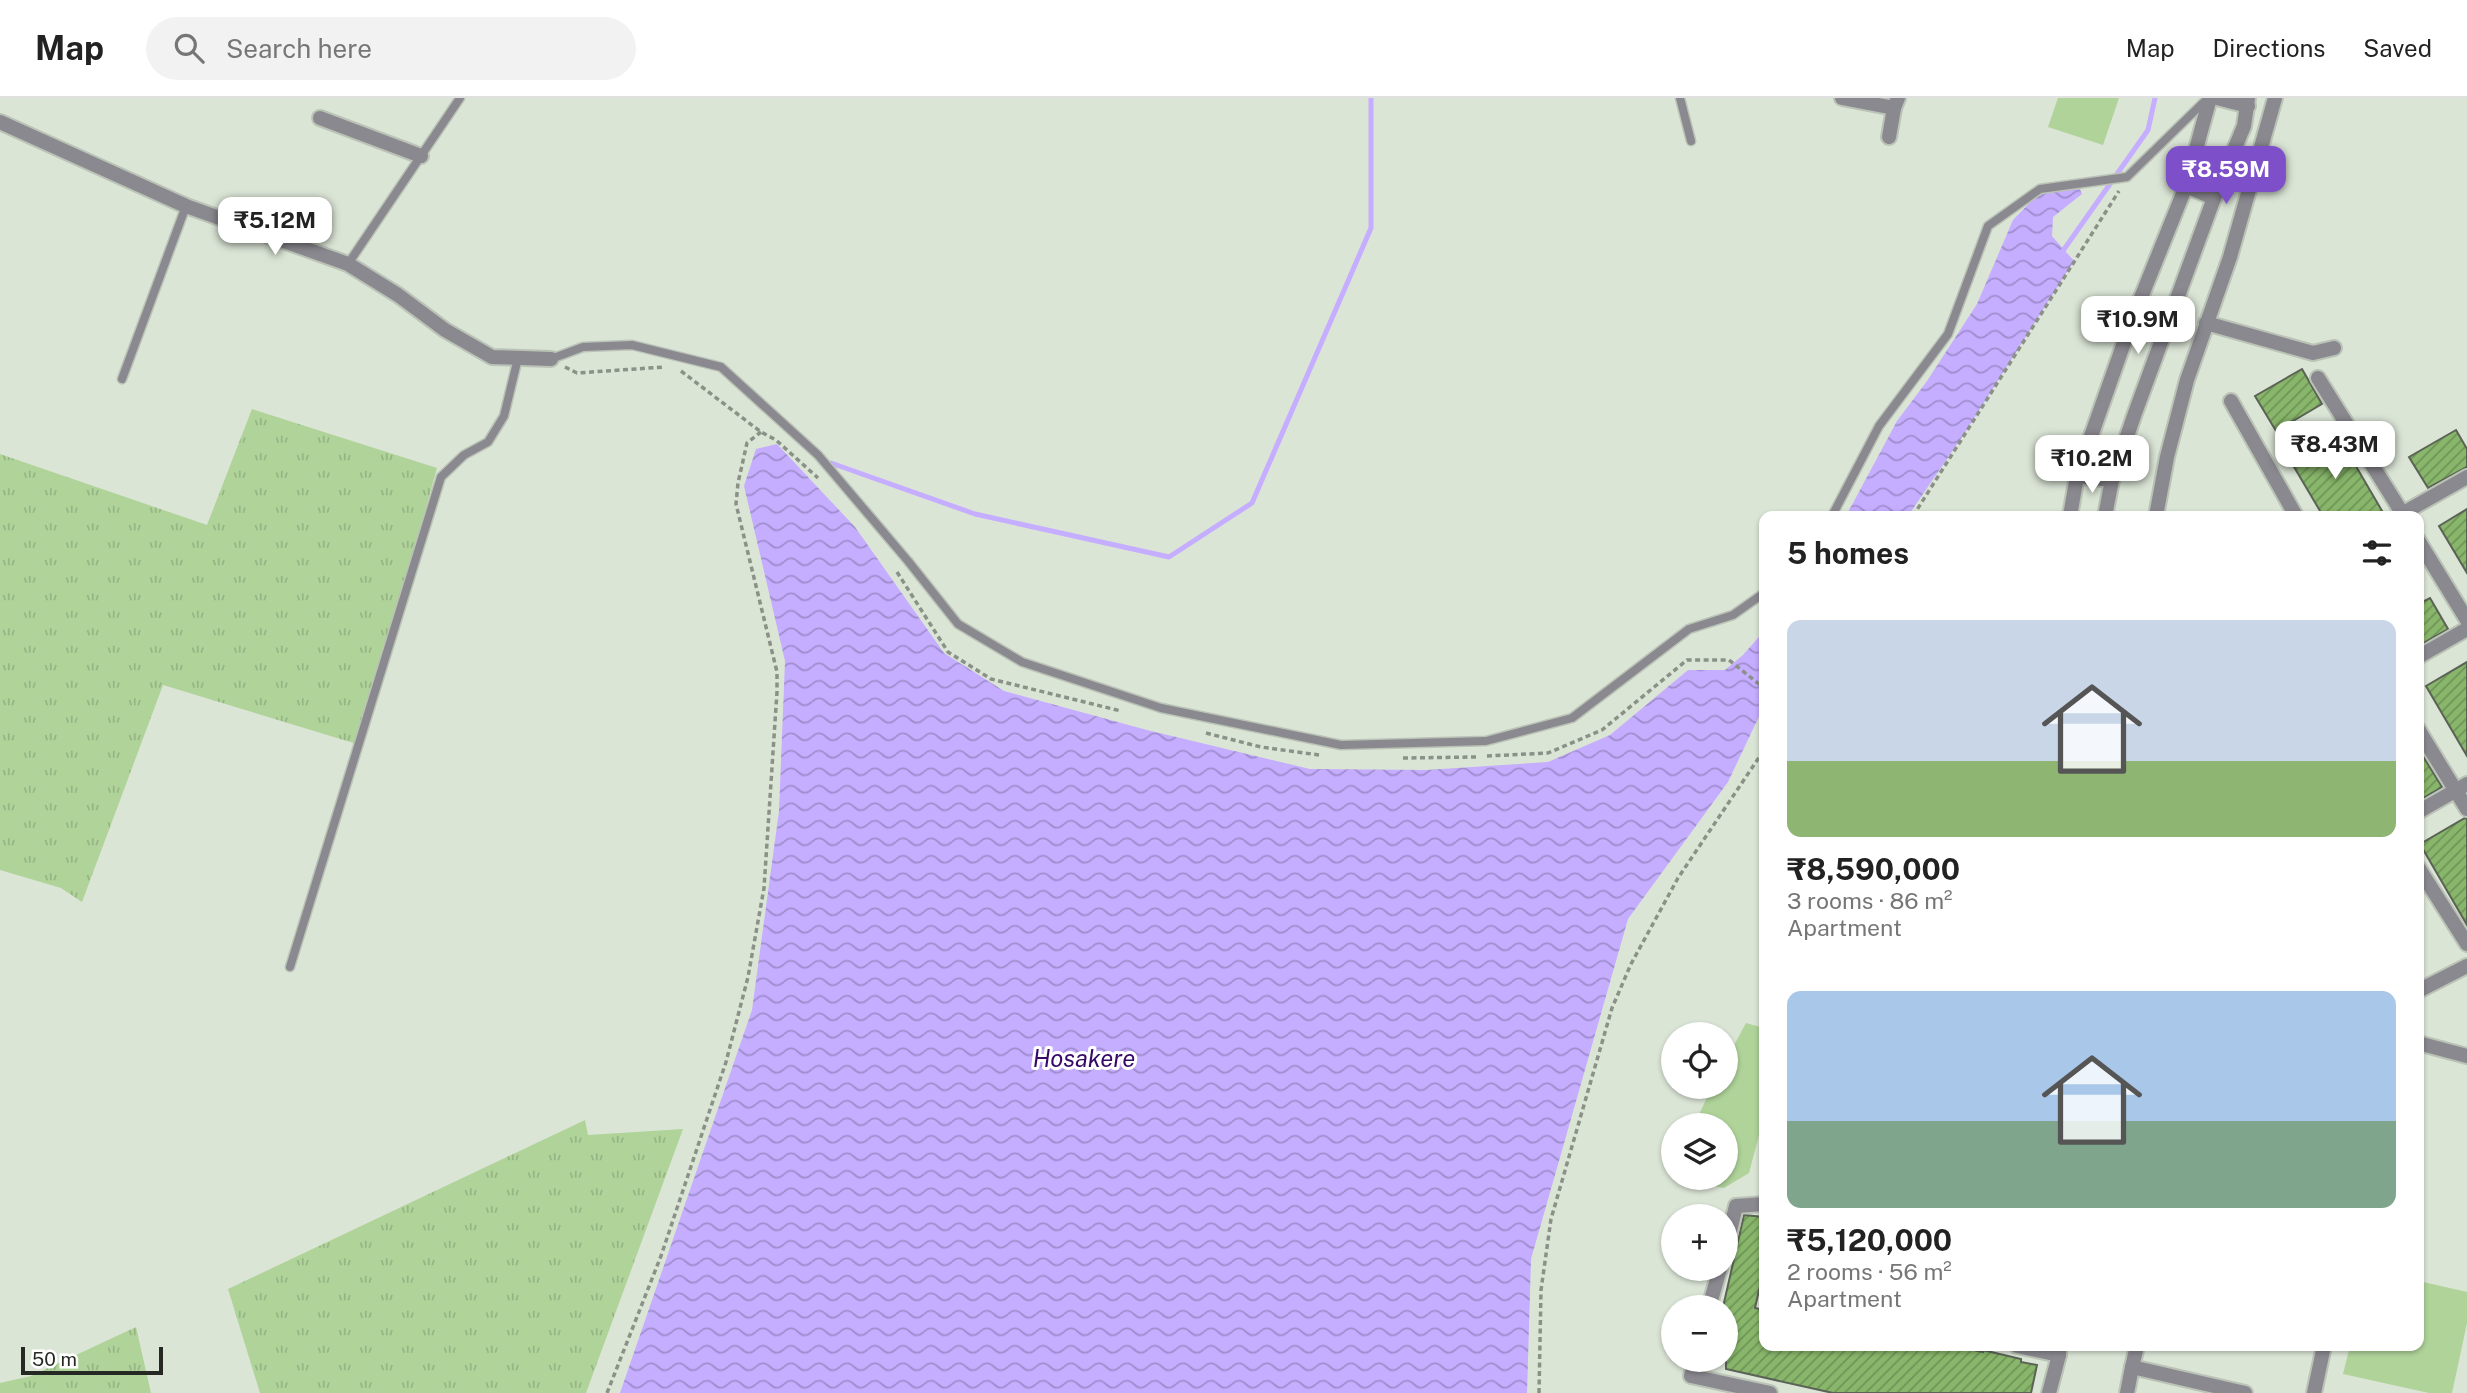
<!DOCTYPE html>
<html lang="en">
<head>
<meta charset="utf-8">
<style>
	:root { --surface:#fff; --page:#f2f2f2; --text:#222; --muted:#767676; --line:#e0e0e0; --accent:#7d50c9 }
	body { margin:0; font-family:"Public Sans",sans-serif; background:var(--page); color:var(--text); height:100vh; display:flex; flex-direction:column; font-size:26px; white-space:nowrap }
	* { box-sizing:border-box; margin:0 }
	p { font-size:23px; color:var(--muted) }
	.icon { flex:none; width:38px; height:38px; fill:none; stroke:currentColor; stroke-width:2; stroke-linecap:round; stroke-linejoin:round }
	.map { position:relative; flex:1; overflow:hidden }
	.drawer { position:absolute; left:1759px; top:413px; width:665px; height:840px; display:flex; flex-direction:column; background:var(--surface); border-radius:14px; box-shadow:0 2px 5px #0004 }
	.drawer>* { flex:none }
	.tools { position:absolute; left:1661px; top:924px; display:grid; gap:14px }
	.tools a { display:grid; place-items:center; width:77px; height:77px; border-radius:50%; background:var(--surface); box-shadow:0 2px 5px #0004; font-size:35px }
	.scale { position:absolute; left:21px; bottom:18px; width:142px; box-sizing:border-box; padding-left:7px; border:4px solid #252823; border-top:0; font-size:19px; line-height:24px; white-space:nowrap; color:#252823; -webkit-text-stroke:5px #fff; paint-order:stroke }
	.price { position:absolute; translate:-50% -60px; padding:0 16px; border-radius:14px; background:#fff; color:#222; font-size:23px; line-height:46px; filter:drop-shadow(0 2px 4px #0008) }
	.price::after { content:''; position:absolute; left:50%; top:42px; width:21px; height:16px; margin-left:-10px; background:inherit; clip-path:polygon(0 0,100% 0,50% 100%) }
	.price.current { background:var(--accent); color:#fff }
	ul { padding:0; list-style:none }
	li { display:grid; align-content:center; gap:14px; height:371px; padding:0 28px }
	li span { display:grid; place-items:center; height:217px; border-radius:14px; color:#555 }
	li>.icon { margin-inline-start:auto }
	span .icon { width:126px; height:126px; fill:#fffc; stroke-width:1 }
	li b { font-size:30px }
	h2 { display:flex; justify-content:space-between; align-items:center; height:84px; padding:0 28px; font-size:30px }
	header { display:flex; align-items:center; gap:42px; box-sizing:border-box; height:98px; padding:0 35px; background:var(--surface); border-bottom:2px solid var(--line) }
	header strong { font-size:33px }
	nav { display:flex; gap:38px; margin-inline-start:auto; font-size:24px }
	.search { width:490px; height:63px; background:var(--page); display:flex; align-items:center; gap:18px; box-sizing:border-box; padding:0 24px; border-radius:38px; color:var(--muted); font-size:26px }
	.map>svg:first-child { display:block }
	.grass { fill:url(#grass-tufts) }
	.green { fill:#afd399 }
	.water { fill:url(#water-waves) }
	.lines { fill:none; stroke-linecap:round; stroke-linejoin:round }
	.stream { stroke:#c5adff; stroke-width:5 }
	.building { fill:url(#building-hatch); stroke:#5b6356; stroke-width:2 }
	.lane-casing { stroke:#bac3b6; stroke-width:11 }
	.street-casing { stroke:#bac3b6; stroke-width:18 }
	.path { stroke:#8a9187; stroke-width:3.5; stroke-dasharray:5 3.5; stroke-linecap:butt }
	.lane { stroke:#8b8990; stroke-width:8 }
	.street { stroke:#8b8990; stroke-width:14 }
	.labels { text-anchor:middle; dominant-baseline:central; stroke-width:6; stroke-linejoin:round; paint-order:stroke }
	.water-label { font-size:24px; font-style:italic; fill:#360868; stroke:#fff }
</style>
</head>
<body>
<header>
<strong>Map</strong>
<div class="search"><svg class="icon" aria-label="search" viewBox="0 0 24 24"><circle cx="10" cy="10" r="6"/><path d="M15 15l6 6"/></svg>Search here</div>
<nav><a>Map</a><a>Directions</a><a>Saved</a></nav>
</header>
<div class="map">
<svg width="2467" height="1295" viewBox="0 0 2467 1295">
	<defs>
		<pattern id="grass-tufts" width="24" height="20" patternUnits="userSpaceOnUse" patternTransform="scale(1.75)"><rect width="24" height="20" fill="#afd399"/><path d="M3 7l-1-3M5 7V3M7 7l1-3M15 17l-1-3M17 17v-4M19 17l1-3" fill="none" stroke="#96b584"/></pattern>
		<pattern id="water-waves" width="16" height="10" patternUnits="userSpaceOnUse" patternTransform="scale(1.75)"><rect width="16" height="10" fill="#c5adff"/><path d="M0 5q4-4 8 0t8 0" fill="none" stroke="#a08dce"/></pattern>
		<pattern id="building-hatch" width="6" height="6" patternUnits="userSpaceOnUse" patternTransform="scale(1.75)"><rect width="6" height="6" fill="#88b66a"/><path d="M-1 1l2-2M0 6l6-6M5 7l2-2" fill="none" stroke="#6f9457"/></pattern>
	</defs>
	<rect width="100%" height="100%" fill="#dbe5d6"/>
	<g class="grass">
		<polygon points="252,311 437,370 360,647 163,587 82,804 61,790 0,772 0,356 207,427"/>
		<polygon points="585,1022 588,1037 683,1031 586,1295 260,1295 228,1191"/>
		<polygon points="136,1229 151,1295 0,1295 0,1285 31,1278"/>
	</g>
	<g class="green">
		<polygon points="2058,0 2119,0 2103,47 2048,29"/>
		<polygon points="1746,925 1764,930 1764,1018 1749,1075 1724,1090 1676,1080 1726,1080 1726,1027 1694,1027 1712,989 1726,989 1726,962"/>
		<polygon points="2419,1183 2467,1194 2467,1225 2452,1295 2429,1295 2343,1276 2350,1248 2418,1248"/>
	</g>
	<g class="water">
		<polygon points="2079,89 2082,96 2053,119 2052,138 2074,163 1964,336 1908,418 1846,418 1897,323 1927,283 1977,206 2013,122 2039,95 2052,91"/>
		<polygon points="777,346 855,429 944,555 1004,593 1147,632 1310,671 1426,672 1548,664 1610,637 1688,572 1725,572 1743,557 1764,533 1764,608 1728,684 1628,821 1531,1161 1527,1295 620,1295 752,912 779,713 785,563 744,388 756,351"/>
	</g>
	<g class="lines">
		<g class="stream">
			<polyline points="2060,157 2148,32 2155,0"/>
			<polyline points="831,365 975,416 1169,459 1252,405 1371,130 1371,0"/>
		</g>
	</g>
	<g class="building">
		<polygon points="2302,271 2322,306 2276,333 2255,298"/>
		<polygon points="2456,332 2467,351 2467,369 2428,390 2409,359"/>
		<polygon points="2336,335 2357,370 2385,418 2323,418 2290,362"/>
		<polygon points="2467,411 2467,475 2439,428"/>
		<polygon points="2430,500 2448,531 2418,548 2418,506"/>
		<polygon points="2467,564 2467,658 2426,588"/>
		<polygon points="2418,650 2442,689 2418,703"/>
		<polygon points="2465,720 2467,721 2467,827 2420,746"/>
		<polygon points="1744,1117 1764,1119 1764,1170 1755,1210 1764,1212 1764,1248 1954,1248 1983,1254 1983,1252 2021,1261 2021,1264 2037,1267 2031,1295 1833,1295 1726,1271 1726,1209 1723,1209"/>
	</g>
	<g class="lines">
		<defs>
			<g id="lane">
				<polyline points="1680,0 1691,43"/>
				<polyline points="348,166 460,0"/>
				<polyline points="551,261 583,249 632,247 721,269 818,357 908,463 958,526 1022,564 1161,610 1341,647 1486,643 1572,620 1689,531 1733,517 1764,495"/>
				<polyline points="122,281 186,108"/>
				<polyline points="1832,418 1879,328 1948,236 1988,128 2040,91 2127,79 2206,2"/>
				<polyline points="290,869 441,379 464,357 488,344 504,318 518,260"/>
			</g>
			<g id="street">
				<polyline points="1842,0 1894,10 1898,0"/>
				<polyline points="2217,0 2248,8"/>
				<polyline points="320,20 421,58"/>
				<polyline points="0,24 186,108 348,166 398,197 445,232 492,259 551,261"/>
				<polyline points="1889,39 1894,10"/>
				<polyline points="2186,88 2214,100"/>
				<polyline points="2132,222 2164,235"/>
				<polyline points="2206,225 2313,255 2334,250"/>
				<polyline points="2318,280 2404,418"/>
				<polyline points="2231,303 2296,418"/>
				<polyline points="2077,378 2112,382"/>
				<polyline points="2070,418 2077,378 2132,222 2186,88 2210,0"/>
				<polyline points="2105,418 2112,382 2135,315 2214,100 2244,28 2248,0"/>
				<polyline points="2156,418 2167,359 2187,282 2230,159 2275,0"/>
				<polyline points="2398,418 2467,379"/>
				<polyline points="2418,442 2467,522"/>
				<polyline points="2418,559 2467,531"/>
				<polyline points="2418,631 2467,711"/>
				<polyline points="2418,714 2467,686"/>
				<polyline points="2418,769 2467,846"/>
				<polyline points="2418,893 2467,868"/>
				<polyline points="2418,945 2467,958"/>
				<polyline points="1726,1149 1736,1108 1764,1106"/>
				<polyline points="1709,1209 1720,1171"/>
				<polyline points="2017,1248 2059,1257 2059,1248"/>
				<polyline points="2137,1248 2132,1269 2245,1295"/>
				<polyline points="1696,1262 1691,1278 1770,1295"/>
				<polyline points="2049,1295 2059,1257"/>
				<polyline points="2127,1295 2132,1269"/>
				<polyline points="2314,1295 2324,1248"/>
			</g>
		</defs>
		<use href="#lane" class="lane-casing"/>
		<use href="#street" class="street-casing"/>
		<g class="path">
			<polyline points="565,269 577,275 664,269"/>
			<polyline points="681,273 761,334 776,342 818,380"/>
			<polyline points="1913,418 2119,93"/>
			<polyline points="897,474 948,554 991,581 1121,613"/>
			<polyline points="1206,635 1261,649 1319,657"/>
			<polyline points="1487,658 1548,655 1602,632 1687,562 1729,562 1764,590"/>
			<polyline points="1403,660 1476,659"/>
			<polyline points="607,1295 661,1158 726,964 748,879 764,790 777,594 777,574 736,406 738,385 747,345 761,334"/>
			<polyline points="1539,1295 1541,1192 1551,1121 1612,910 1631,866 1678,780 1764,652"/>
		</g>
		<use href="#lane" class="lane"/>
		<use href="#street" class="street"/>
	</g>
	<g class="labels">
		<g class="water-label">
			<text x="1084" y="960">Hosakere</text>
		</g>
	</g>
</svg>
<div class="tools">
<a><svg class="icon" aria-label="locate" viewBox="0 0 24 24"><circle cx="12" cy="12" r="6"/><path d="M12 2v4M12 18v4M2 12h4M18 12h4"/></svg></a>
<a><svg class="icon" aria-label="layers" viewBox="0 0 24 24"><path d="M12 4l9 5-9 5-9-5zM3 14l9 5 9-5"/></svg></a>
<a>+</a>
<a>−</a>
</div>
<div class="scale">50 m</div>
<b class="price current" style="left:2226px;top:108px">₹8.59M</b>
<b class="price" style="left:275px;top:159px">₹5.12M</b>
<b class="price" style="left:2138px;top:258px">₹10.9M</b>
<b class="price" style="left:2335px;top:383px">₹8.43M</b>
<b class="price" style="left:2092px;top:397px">₹10.2M</b>
<section class="drawer">
<h2>5 homes<svg class="icon" aria-label="filters" viewBox="0 0 24 24"><path d="M4 7h16M4 17h16"/><circle cx="9" cy="7" r="2"/><circle cx="15" cy="17" r="2"/></svg></h2>
<ul>
<li><span style="background:linear-gradient(#c9d6e8 65%,#8fb573 0)"><svg class="icon" aria-label="home" viewBox="0 0 24 24"><path d="M3 11l9-7 9 7M6 9v11h12V9"/></svg></span><div><b>₹8,590,000</b><p>3 rooms · 86 m²</p><p>Apartment</p></div></li>
<li><span style="background:linear-gradient(#a9c7e8 60%,#7fa58c 0)"><svg class="icon" aria-label="home" viewBox="0 0 24 24"><path d="M3 11l9-7 9 7M6 9v11h12V9"/></svg></span><div><b>₹5,120,000</b><p>2 rooms · 56 m²</p><p>Apartment</p></div></li>
</ul>
</section>
</div>
</body>
</html>
